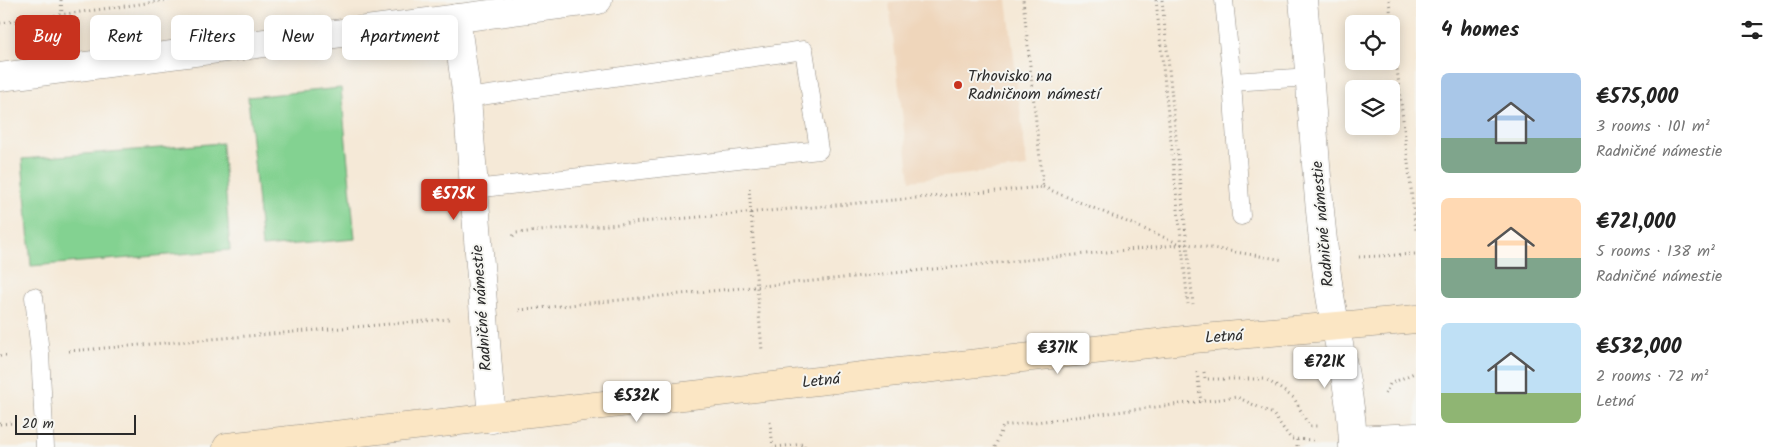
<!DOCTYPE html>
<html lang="en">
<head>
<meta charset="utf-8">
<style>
	:root { --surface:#fff; --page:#f6f6f6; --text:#222; --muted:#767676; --accent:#c8321e }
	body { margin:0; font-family:Kalam,sans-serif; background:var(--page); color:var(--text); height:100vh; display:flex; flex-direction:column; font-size:19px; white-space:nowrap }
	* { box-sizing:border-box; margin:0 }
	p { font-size:16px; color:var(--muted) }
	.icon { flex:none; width:28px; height:28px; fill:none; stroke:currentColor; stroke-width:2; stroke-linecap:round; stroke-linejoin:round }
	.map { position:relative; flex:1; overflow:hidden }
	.sheet { display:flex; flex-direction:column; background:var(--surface); width:375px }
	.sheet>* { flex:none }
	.top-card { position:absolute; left:15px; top:15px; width:475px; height:45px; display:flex; gap:10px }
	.buttons { position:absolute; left:1345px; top:15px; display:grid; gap:10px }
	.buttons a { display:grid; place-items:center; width:55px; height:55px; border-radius:8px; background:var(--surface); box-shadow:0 2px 12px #0003; font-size:25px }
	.scale { position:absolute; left:15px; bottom:12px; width:121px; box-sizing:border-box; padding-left:5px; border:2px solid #2b2b2b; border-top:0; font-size:14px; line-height:18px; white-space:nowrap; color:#2b2b2b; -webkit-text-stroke:4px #f6f6f2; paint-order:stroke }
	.price { position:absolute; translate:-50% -42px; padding:0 11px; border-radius:5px; background:#fff; color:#222; font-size:16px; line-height:32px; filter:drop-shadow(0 1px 2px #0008) }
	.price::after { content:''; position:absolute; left:50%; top:30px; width:15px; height:11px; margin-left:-8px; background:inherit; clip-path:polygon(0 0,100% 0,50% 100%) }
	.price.current { background:var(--accent); color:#fff }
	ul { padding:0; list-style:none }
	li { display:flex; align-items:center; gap:15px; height:125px; padding:0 25px }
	li span { display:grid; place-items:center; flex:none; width:140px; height:100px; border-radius:8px; color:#555 }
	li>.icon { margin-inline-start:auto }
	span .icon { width:60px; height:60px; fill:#fffc; stroke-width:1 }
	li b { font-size:21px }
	h2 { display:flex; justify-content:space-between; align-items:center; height:60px; padding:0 25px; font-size:21px }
	.tag { padding:0 18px; border-radius:8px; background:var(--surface); box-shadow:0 2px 12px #0003; font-size:18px; line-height:45px }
	.tag.current { background:var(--accent); color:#fff }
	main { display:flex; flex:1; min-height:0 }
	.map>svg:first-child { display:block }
	.built { fill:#efd6bb }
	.pitch { fill:#83d291; stroke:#577e5e }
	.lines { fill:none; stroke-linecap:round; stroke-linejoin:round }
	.lane-casing { stroke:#908a81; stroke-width:19 }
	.street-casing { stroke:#908a81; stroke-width:29 }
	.secondary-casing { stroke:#908a81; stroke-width:29 }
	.path { stroke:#908a81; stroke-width:3; stroke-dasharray:1 4; stroke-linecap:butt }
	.lane { stroke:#fff; stroke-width:18 }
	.street { stroke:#fff; stroke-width:28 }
	.secondary { stroke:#fbe6c4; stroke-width:28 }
	.poi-dot { fill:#c8321e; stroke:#f6f6f2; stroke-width:2 }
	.labels { text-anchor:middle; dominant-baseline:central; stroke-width:4; stroke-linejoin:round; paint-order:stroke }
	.poi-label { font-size:16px; fill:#2b2b2b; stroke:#f6f6f2; text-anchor:start }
	.street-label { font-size:16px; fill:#2b2b2b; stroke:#f6f6f2 }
</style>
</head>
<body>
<main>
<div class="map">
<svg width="1416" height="447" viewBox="0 0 1416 447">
	<rect width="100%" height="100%" fill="#f6f6f2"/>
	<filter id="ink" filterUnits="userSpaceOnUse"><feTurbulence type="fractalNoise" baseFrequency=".02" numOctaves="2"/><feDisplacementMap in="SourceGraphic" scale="10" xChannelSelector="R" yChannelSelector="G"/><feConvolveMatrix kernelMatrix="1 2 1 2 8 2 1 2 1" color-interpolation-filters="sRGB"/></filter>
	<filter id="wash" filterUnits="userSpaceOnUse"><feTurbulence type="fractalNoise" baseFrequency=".0096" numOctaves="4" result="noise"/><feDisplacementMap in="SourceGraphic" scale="20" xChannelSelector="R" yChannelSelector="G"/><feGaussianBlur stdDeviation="1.12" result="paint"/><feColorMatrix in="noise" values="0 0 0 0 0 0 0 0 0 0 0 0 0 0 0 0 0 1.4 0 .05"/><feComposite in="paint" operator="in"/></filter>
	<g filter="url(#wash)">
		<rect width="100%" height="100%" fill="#f5e9d7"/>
		<polygon class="built" points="907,0 1007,0 1027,167 910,181 889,2"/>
		<g class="pitch">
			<polygon points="341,88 355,239 262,247 248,97"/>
			<polygon points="222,143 230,250 31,266 22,159"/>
		</g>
	</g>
	<g filter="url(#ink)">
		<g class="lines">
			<defs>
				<g id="lane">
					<polyline points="1224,0 1232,82"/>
					<polyline points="467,98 804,50 819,150 474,189"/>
					<polyline points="1241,216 1232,82 1310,77"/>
					<polyline points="34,297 40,353 45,447"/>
				</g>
				<g id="street">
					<path d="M1303,0C1312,92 1315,184 1327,275C1334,332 1352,390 1353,447"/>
					<polyline points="456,18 467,98 492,419"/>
					<polyline points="0,77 598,0"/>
					<polyline points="1353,440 1416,437"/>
				</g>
				<polyline id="secondary" points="227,447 1193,339 1416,319"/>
			</defs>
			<use href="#lane" class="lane-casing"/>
			<use href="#street" class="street-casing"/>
			<use href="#secondary" class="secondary-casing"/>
			<g class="path">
				<polyline points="61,0 62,15"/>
				<polyline points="1156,0 1188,304"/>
				<polyline points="1162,0 1193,304"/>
				<polyline points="1389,0 1416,231"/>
				<polyline points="0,23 169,0"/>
				<polyline points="1043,187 1180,244"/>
				<polyline points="749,188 762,351"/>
				<polyline points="513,236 516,233 1043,187 1023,0"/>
				<polyline points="1359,257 1416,254"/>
				<polyline points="519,310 1187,244 1284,260"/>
				<polyline points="69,351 449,319"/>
				<polyline points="0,356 10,356"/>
				<polyline points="1197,372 1201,402"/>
				<polyline points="1204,372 1205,379 1266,379 1294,398 1309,426 1317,426"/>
				<polyline points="1385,394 1390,384 1416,372"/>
				<polyline points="770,422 773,447"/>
				<polyline points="0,424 14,423"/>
				<polyline points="1297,440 1297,447"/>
				<polyline points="776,447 804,444 805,447"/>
				<polyline points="995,447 1003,426 1237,397 1273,414 1291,439 1317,440"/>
			</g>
			<use href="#lane" class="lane"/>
			<use href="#street" class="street"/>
			<use href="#secondary" class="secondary"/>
		</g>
	</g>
	<circle class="poi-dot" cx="958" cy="85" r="5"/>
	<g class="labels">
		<g class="poi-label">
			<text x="968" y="76">Trhovisko na<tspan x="968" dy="18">Radničnom námestí</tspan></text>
		</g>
		<g class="street-label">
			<text transform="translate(1323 224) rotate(-95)">Radničné námestie</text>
			<text transform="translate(482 308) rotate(-94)">Radničné námestie</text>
			<text transform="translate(1224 337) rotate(-4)">Letná</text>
			<text transform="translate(821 381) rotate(-6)">Letná</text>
		</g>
	</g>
</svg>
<div class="buttons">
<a><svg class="icon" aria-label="locate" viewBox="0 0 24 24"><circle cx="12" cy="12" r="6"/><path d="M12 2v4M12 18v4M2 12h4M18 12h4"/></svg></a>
<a><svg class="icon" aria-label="layers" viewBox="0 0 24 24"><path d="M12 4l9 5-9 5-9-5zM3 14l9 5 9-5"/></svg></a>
</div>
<div class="scale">20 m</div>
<b class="price current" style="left:454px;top:221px">€575K</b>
<b class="price" style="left:1058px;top:375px">€371K</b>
<b class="price" style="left:1325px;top:389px">€721K</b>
<b class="price" style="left:637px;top:423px">€532K</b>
<div class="top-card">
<a class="tag current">Buy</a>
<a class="tag">Rent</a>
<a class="tag">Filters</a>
<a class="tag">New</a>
<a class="tag">Apartment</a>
</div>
</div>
<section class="sheet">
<h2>4 homes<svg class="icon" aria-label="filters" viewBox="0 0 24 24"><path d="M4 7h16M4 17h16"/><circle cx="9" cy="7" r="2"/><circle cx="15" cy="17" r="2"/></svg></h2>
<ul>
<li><span style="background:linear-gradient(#a9c7e8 65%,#7fa58c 0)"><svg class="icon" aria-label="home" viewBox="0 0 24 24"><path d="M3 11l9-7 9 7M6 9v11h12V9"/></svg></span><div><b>€575,000</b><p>3 rooms · 101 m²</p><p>Radničné námestie</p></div></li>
<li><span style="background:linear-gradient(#ffd9b3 60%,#7fa58c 0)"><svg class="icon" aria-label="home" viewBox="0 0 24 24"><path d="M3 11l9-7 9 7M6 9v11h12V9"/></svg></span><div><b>€721,000</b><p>5 rooms · 138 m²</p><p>Radničné námestie</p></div></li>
<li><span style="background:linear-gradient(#bfe0f5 70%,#8fb573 0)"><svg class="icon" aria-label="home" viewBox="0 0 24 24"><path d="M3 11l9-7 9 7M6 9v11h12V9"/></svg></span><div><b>€532,000</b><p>2 rooms · 72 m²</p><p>Letná</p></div></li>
</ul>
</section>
</main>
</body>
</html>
